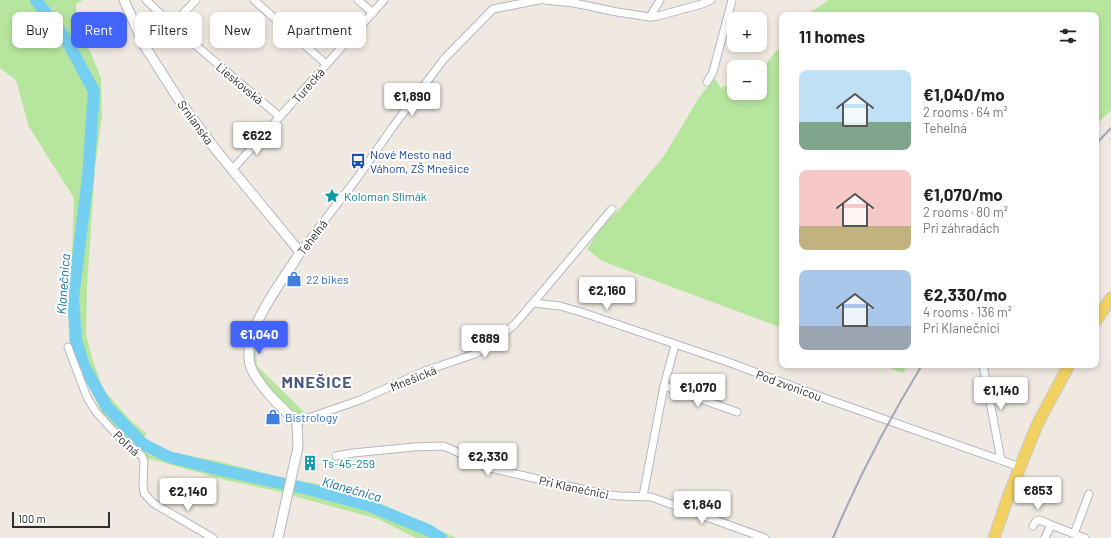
<!DOCTYPE html>
<html lang="en">
<head>
<meta charset="utf-8">
<style>
	:root { --surface:#fff; --page:#f2f2f2; --text:#222; --muted:#767676; --accent:#4264fb }
	body { margin:0; font-family:Barlow,sans-serif; background:var(--page); color:var(--text); height:100vh; display:flex; flex-direction:column; font-size:15px; white-space:nowrap }
	* { box-sizing:border-box; margin:0 }
	p { font-size:13px; color:var(--muted) }
	.icon { flex:none; width:22px; height:22px; fill:none; stroke:currentColor; stroke-width:2; stroke-linecap:round; stroke-linejoin:round }
	.map { position:relative; flex:1; overflow:hidden }
	.details { position:absolute; left:779px; top:12px; width:320px; height:356px; display:flex; flex-direction:column; background:var(--surface); border-radius:8px; box-shadow:0 2px 6px #0003 }
	.details>* { flex:none }
	.guide { position:absolute; left:12px; top:12px; width:380px; height:36px; display:flex; gap:8px }
	.tools { position:absolute; left:727px; top:12px; display:grid; gap:8px }
	.tools a { display:grid; place-items:center; width:40px; height:40px; border-radius:8px; background:var(--surface); box-shadow:0 2px 6px #0003; font-size:20px }
	.scale { position:absolute; left:12px; bottom:10px; width:98px; box-sizing:border-box; padding-left:4px; border:2px solid #2e2e2e; border-top:0; font-size:11px; line-height:14px; white-space:nowrap; color:#2e2e2e; -webkit-text-stroke:3px #fff; paint-order:stroke }
	.price { position:absolute; translate:-50% -34px; padding:0 9px; border-radius:4px; background:#fff; color:#222; font-size:13px; line-height:26px; filter:drop-shadow(0 1px 2px #0008) }
	.price::after { content:''; position:absolute; left:50%; top:24px; width:12px; height:9px; margin-left:-6px; background:inherit; clip-path:polygon(0 0,100% 0,50% 100%) }
	.price.current { background:var(--accent); color:#fff }
	ul { padding:0; list-style:none }
	li { display:flex; align-items:center; gap:12px; height:100px; padding:0 20px }
	li span { display:grid; place-items:center; flex:none; width:112px; height:80px; border-radius:8px; color:#555 }
	li>.icon { margin-inline-start:auto }
	span .icon { width:48px; height:48px; fill:#fffc; stroke-width:1 }
	li b { font-size:17px }
	h2 { display:flex; justify-content:space-between; align-items:center; height:48px; padding:0 20px; font-size:17px }
	.tag { padding:0 14px; border-radius:8px; background:var(--surface); box-shadow:0 2px 6px #0003; font-size:14px; line-height:36px }
	.tag.current { background:var(--accent); color:#fff }
	.map>svg:first-child { display:block }
	.green { fill:#b6e59e }
	.lines { fill:none; stroke-linecap:round; stroke-linejoin:round }
	.river { stroke:#75cff0; stroke-width:12 }
	.minor-casing { stroke:#b4b7c1; stroke-width:9 }
	.tertiary-casing { stroke:#b4b7c1; stroke-width:11 }
	.primary-casing { stroke:#c9c9c9; stroke-width:13 }
	.minor { stroke:#fff; stroke-width:7 }
	.tertiary { stroke:#fff; stroke-width:9 }
	.primary { stroke:#f2d163; stroke-width:11 }
	.rail { stroke:#a3a6b8; stroke-width:2 }
	.labels { text-anchor:middle; dominant-baseline:central; stroke-width:4; stroke-linejoin:round; paint-order:stroke }
	.street-label { font-size:12px; fill:#2e2e2e; stroke:#fff }
	.transit-label { font-size:12px; fill:#164399; stroke:#fff; text-anchor:start }
	.culture-label { font-size:12px; fill:#0d838f; stroke:#fff; text-anchor:start }
	.shop-label { font-size:12px; fill:#366cbe; stroke:#fff; text-anchor:start }
	.water-label { font-size:13px; font-style:italic; fill:#0d6fa3; stroke:#fff }
	.district-label { font-size:16px; font-weight:bold; letter-spacing:1px; fill:#4d5680; stroke:#fff }
</style>
</head>
<body>
<div class="map">
<svg width="1111" height="538" viewBox="0 0 1111 538">
	<rect width="100%" height="100%" fill="#efe9e1"/>
	<g class="green">
		<polygon points="0,0 83,0 76,4 76,31 90,51 101,78 102,116 95,167 87,287 86,335 92,358 103,389 130,420 147,434 143,437 170,452 217,461 284,478 323,485 370,499 456,538 416,538 378,519 272,490 225,480 151,459 139,460 113,437 69,341 74,198 29,127 16,80 0,68"/>
		<polygon points="829,0 1111,0 1111,110 1096,125 1096,15 806,15"/>
		<polygon points="782,44 782,328 602,261 587,249 602,227 622,206 664,156 700,96 715,78 721,88 734,82 734,93 760,93 760,71"/>
		<path d="M255,346L257,366L305,413L309,414L306,416C286,413 264,387 256,369C253,363 254,354 254,347Z"/>
		<polygon points="882,365 907,365 903,373"/>
	</g>
	<g class="lines">
		<polyline class="river" points="36,0 66,39 94,91 88,177 73,298 76,340 84,366 107,407 143,444 169,457 225,471 308,489 367,505 428,530 441,538"/>
		<defs>
			<g id="minor">
				<polyline points="146,0 172,25 280,117"/>
				<polyline points="254,0 326,64"/>
				<polyline points="358,0 373,13"/>
				<polyline points="545,0 574,3 617,12 650,17 658,16 702,4 711,0"/>
				<polyline points="650,17 660,0"/>
				<polyline points="172,25 196,0"/>
				<polyline points="707,82 713,72 732,0"/>
				<polyline points="232,170 384,0"/>
				<polyline points="300,252 358,177 392,128 444,59 493,9 539,0"/>
				<polyline points="533,303 560,306 581,312 728,362 827,399 1020,467"/>
				<polyline points="68,347 87,397 96,412 118,436 142,456 144,461 143,483 144,493 153,503 213,538"/>
				<polyline points="983,365 1001,460"/>
				<polyline points="664,386 737,412"/>
				<polyline points="297,422 360,400 425,371 475,354 493,343 514,325 533,303 612,209"/>
				<polyline points="336,456 353,453 414,447 443,446 453,450 486,467 603,494 619,496 651,497 765,538"/>
				<polyline points="643,496 664,386 675,345"/>
				<polyline points="1033,526 1036,521 1040,520 1051,525"/>
				<polyline points="1074,534 1089,494"/>
				<polyline points="1045,538 1051,525 1085,538"/>
			</g>
			<path id="tertiary" d="M124,0L144,45L179,100L216,150L300,252C284,281 234,338 253,372C264,392 281,407 297,422L298,447L278,538"/>
			<g id="primary">
				<polyline points="1096,321 1111,298"/>
				<polyline points="994,538 1008,497 1037,425 1069,365"/>
			</g>
		</defs>
		<use href="#minor" class="minor-casing"/>
		<use href="#tertiary" class="tertiary-casing"/>
		<use href="#primary" class="primary-casing"/>
		<use href="#minor" class="minor"/>
		<use href="#tertiary" class="tertiary"/>
		<use href="#primary" class="primary"/>
		<g class="rail">
			<polyline points="1096,144 1111,128"/>
			<path d="M833,538C858,478 888,421 922,365"/>
		</g>
	</g>
	<defs>
		<symbol id="bus-bare" viewBox="-9 -9 18 18"><path d="M-5-6H5V4H4V6H2V4H-2V6H-4V4H-5ZM-3.5-4V0h7V-4ZM-3.5 1.2v1.5H-2V1.2ZM2 1.2v1.5H3.5V1.2Z" fill="#1a4fb4" stroke="#fff" stroke-width="2.5" paint-order="stroke"/></symbol>
		<symbol id="sight-bare" viewBox="-9 -9 18 18"><path d="M0-6L1.8-2.2L6-1.7L2.9 1.2L3.7 5.4L0 3.3L-3.7 5.4L-2.9 1.2L-6-1.7L-1.8-2.2Z" fill="#0f9aa8" stroke="#fff" stroke-width="2.5" paint-order="stroke"/></symbol>
		<symbol id="shop-bare" viewBox="-9 -9 18 18"><path d="M-5-2.5h2.3a2.7 3.5 0 0 1 5.4 0H5L5.5 6h-11ZM-1.5-2.5h3a1.5 2.3 0 0 0-3 0Z" fill="#3f7fe0" stroke="#fff" stroke-width="2.5" paint-order="stroke"/></symbol>
		<symbol id="building-bare" viewBox="-9 -9 18 18"><path d="M-4-6H4V6H1V3H-1V6H-4ZM-2.5-4.3h1.7v1.8h-1.7ZM.8-4.3h1.7v1.8H.8ZM-2.5-1h1.7V.8h-1.7ZM.8-1h1.7V.8H.8Z" fill="#0f9aa8" stroke="#fff" stroke-width="2.5" paint-order="stroke"/></symbol>
	</defs>
	<g fill-rule="evenodd">
		<use href="#bus-bare" x="347" y="150" width="22" height="22"/>
		<use href="#sight-bare" x="321" y="185" width="22" height="22"/>
		<use href="#shop-bare" x="283" y="268" width="22" height="22"/>
		<use href="#shop-bare" x="262" y="406" width="22" height="22"/>
		<use href="#building-bare" x="299" y="452" width="22" height="22"/>
	</g>
	<g class="labels">
		<g class="street-label">
			<text transform="translate(240 83) rotate(40)">Lieskovská</text>
			<text transform="translate(308 85) rotate(-49)">Turecká</text>
			<text transform="translate(196 122) rotate(54)">Srnianska</text>
			<text transform="translate(312 237) rotate(-53)">Tehelná</text>
			<text transform="translate(413 378) rotate(-22)">Mnešická</text>
			<text transform="translate(789 385) rotate(20)">Pod zvonicou</text>
			<text transform="translate(127 443) rotate(43)">Poľná</text>
			<text transform="translate(574 487) rotate(12)">Pri Klanečnici</text>
		</g>
		<g class="transit-label">
			<text x="370" y="154">Nové Mesto nad<tspan x="370" dy="14">Váhom, ZŠ Mnešice</tspan></text>
		</g>
		<g class="culture-label">
			<text x="344" y="196">Koloman Slimák</text>
			<text x="322" y="463">Ts-45-259</text>
		</g>
		<g class="shop-label">
			<text x="306" y="279">22 bikes</text>
			<text x="285" y="417">Bistrology</text>
		</g>
		<g class="water-label">
			<text transform="translate(63 284) rotate(-86)">Klanečnica</text>
			<text transform="translate(352 489) rotate(16)">Klanečnica</text>
		</g>
		<g class="district-label">
			<text x="317" y="381">MNEŠICE</text>
		</g>
	</g>
</svg>
<div class="tools">
<a>+</a>
<a>−</a>
</div>
<div class="scale">100 m</div>
<b class="price" style="left:412px;top:117px">€1,890</b>
<b class="price" style="left:257px;top:156px">€622</b>
<b class="price" style="left:607px;top:311px">€2,160</b>
<b class="price current" style="left:259px;top:355px">€1,040</b>
<b class="price" style="left:485px;top:359px">€889</b>
<b class="price" style="left:698px;top:408px">€1,070</b>
<b class="price" style="left:1001px;top:411px">€1,140</b>
<b class="price" style="left:488px;top:477px">€2,330</b>
<b class="price" style="left:1038px;top:511px">€853</b>
<b class="price" style="left:188px;top:512px">€2,140</b>
<b class="price" style="left:702px;top:525px">€1,840</b>
<div class="guide">
<a class="tag">Buy</a>
<a class="tag current">Rent</a>
<a class="tag">Filters</a>
<a class="tag">New</a>
<a class="tag">Apartment</a>
</div>
<section class="details">
<h2>11 homes<svg class="icon" aria-label="filters" viewBox="0 0 24 24"><path d="M4 7h16M4 17h16"/><circle cx="9" cy="7" r="2"/><circle cx="15" cy="17" r="2"/></svg></h2>
<ul>
<li><span style="background:linear-gradient(#bfe0f5 65%,#7fa58c 0)"><svg class="icon" aria-label="home" viewBox="0 0 24 24"><path d="M3 11l9-7 9 7M6 9v11h12V9"/></svg></span><div><b>€1,040/mo</b><p>2 rooms · 64 m²</p><p>Tehelná</p></div></li>
<li><span style="background:linear-gradient(#f6c9c9 70%,#c2b280 0)"><svg class="icon" aria-label="home" viewBox="0 0 24 24"><path d="M3 11l9-7 9 7M6 9v11h12V9"/></svg></span><div><b>€1,070/mo</b><p>2 rooms · 80 m²</p><p>Pri záhradách</p></div></li>
<li><span style="background:linear-gradient(#a9c7e8 70%,#9aa5b1 0)"><svg class="icon" aria-label="home" viewBox="0 0 24 24"><path d="M3 11l9-7 9 7M6 9v11h12V9"/></svg></span><div><b>€2,330/mo</b><p>4 rooms · 136 m²</p><p>Pri Klanečnici</p></div></li>
</ul>
</section>
</div>
</body>
</html>
